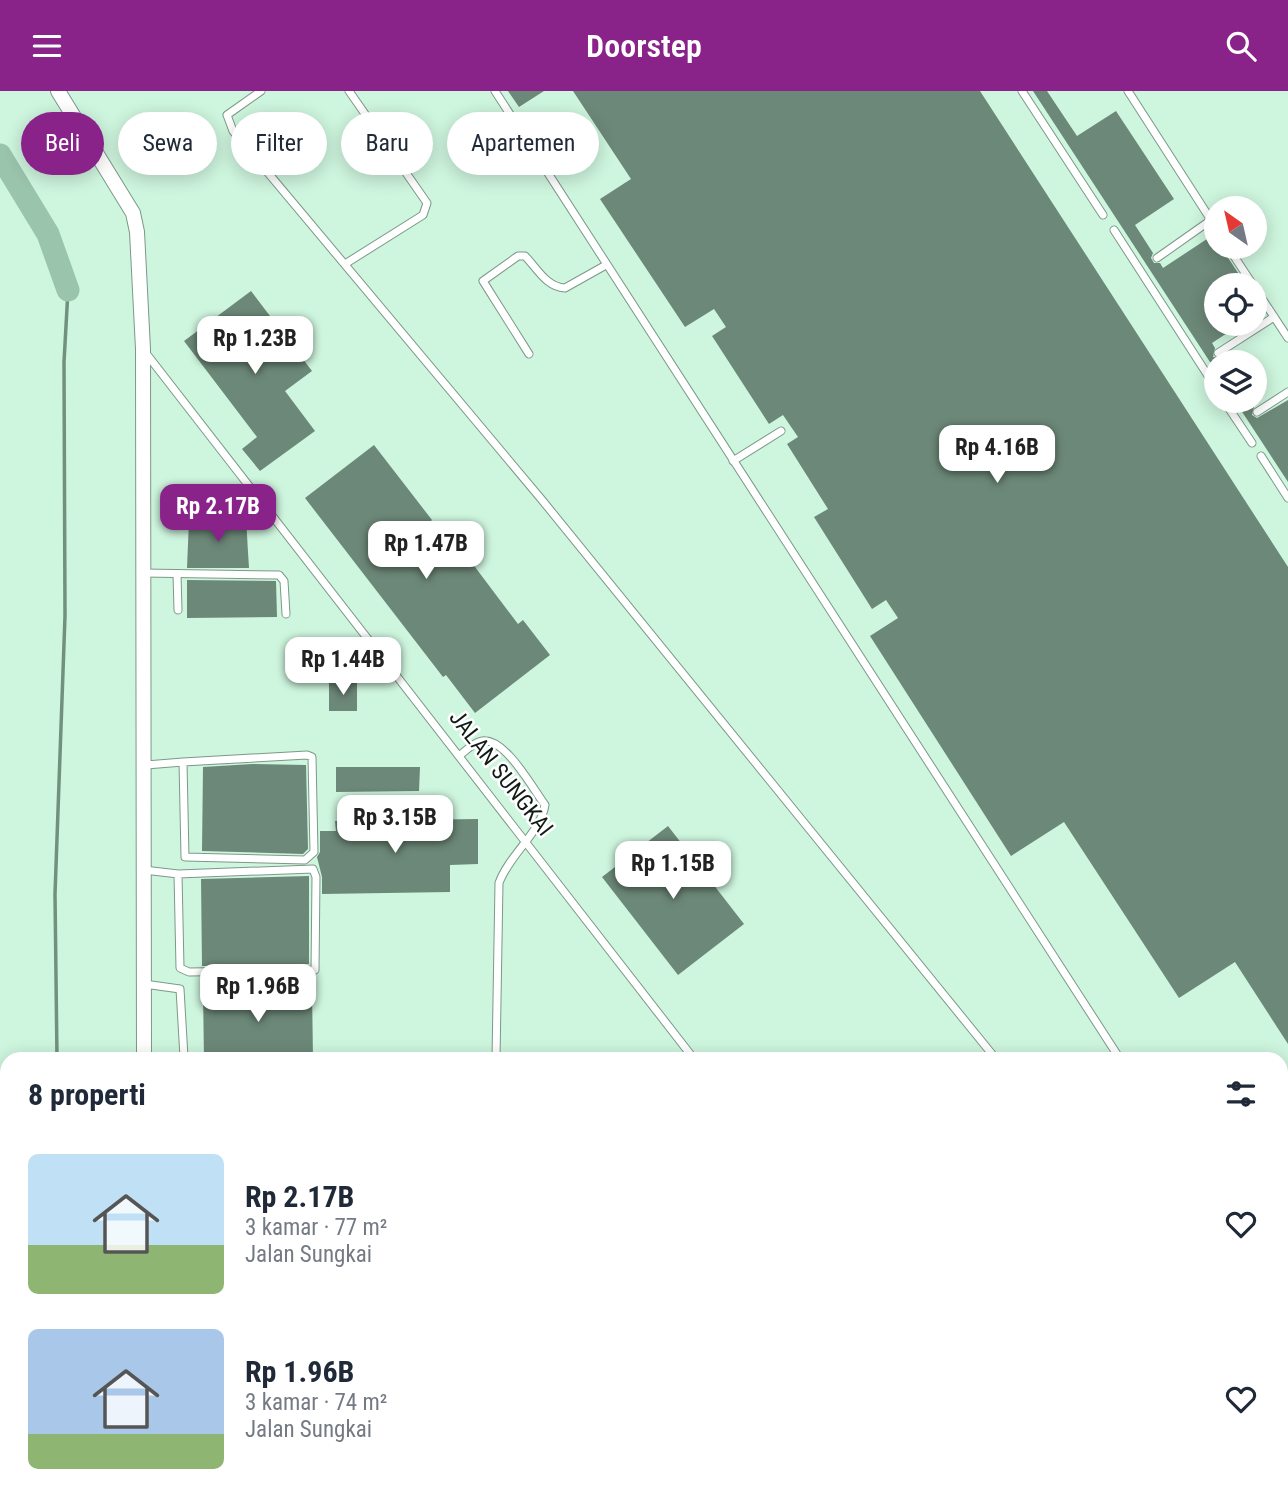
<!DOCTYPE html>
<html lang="id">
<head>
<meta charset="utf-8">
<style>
	:root { --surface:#fff; --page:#f2f2f3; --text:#1f2937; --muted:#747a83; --accent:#892289 }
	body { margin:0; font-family:"Roboto Condensed",sans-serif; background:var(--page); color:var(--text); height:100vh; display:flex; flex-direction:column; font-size:26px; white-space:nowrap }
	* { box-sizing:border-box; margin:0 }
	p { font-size:23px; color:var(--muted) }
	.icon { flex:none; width:38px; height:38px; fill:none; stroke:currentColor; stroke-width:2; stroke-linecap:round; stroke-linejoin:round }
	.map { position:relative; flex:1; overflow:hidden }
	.drawer { position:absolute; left:0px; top:961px; width:1288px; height:450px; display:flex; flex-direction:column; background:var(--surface); border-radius:21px 21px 0 0; box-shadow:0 4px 18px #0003 }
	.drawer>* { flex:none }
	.banner { position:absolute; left:21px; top:21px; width:700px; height:63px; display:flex; gap:14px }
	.needle { width:46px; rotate:326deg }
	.tools { position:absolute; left:1204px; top:105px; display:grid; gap:14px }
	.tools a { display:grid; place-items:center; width:63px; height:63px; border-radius:50%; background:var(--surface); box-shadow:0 4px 18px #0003; font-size:35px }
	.price { position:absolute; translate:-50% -60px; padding:0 16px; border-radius:14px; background:#fff; color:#222; font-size:23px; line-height:46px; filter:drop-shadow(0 2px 4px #0008) }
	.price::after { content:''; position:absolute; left:50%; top:42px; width:21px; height:16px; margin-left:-10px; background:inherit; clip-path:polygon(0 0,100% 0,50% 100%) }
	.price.selected { background:var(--accent); color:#fff }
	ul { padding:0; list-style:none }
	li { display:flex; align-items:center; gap:21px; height:175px; padding:0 28px }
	li span { display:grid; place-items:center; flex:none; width:196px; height:140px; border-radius:10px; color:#555 }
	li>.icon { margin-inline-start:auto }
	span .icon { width:84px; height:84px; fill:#fffc; stroke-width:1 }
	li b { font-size:30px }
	h2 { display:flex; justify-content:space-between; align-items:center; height:84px; padding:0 28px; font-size:30px }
	.chip { padding:0 24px; border-radius:32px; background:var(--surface); box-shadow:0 4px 18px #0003; font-size:24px; line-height:63px }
	.chip.selected { background:var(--accent); color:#fff }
	header { display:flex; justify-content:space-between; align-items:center; height:91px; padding:0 28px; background:var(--accent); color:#fff; font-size:32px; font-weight:600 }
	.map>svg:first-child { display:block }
	.built { fill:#cef5de; fill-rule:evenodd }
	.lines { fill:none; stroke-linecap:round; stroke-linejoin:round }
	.stream { stroke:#71917e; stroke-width:3.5 }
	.river { stroke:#9bc4ac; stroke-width:23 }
	.building { fill:#6c8878 }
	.lane-casing { stroke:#7c9988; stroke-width:9 }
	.street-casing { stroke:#7c9988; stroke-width:16 }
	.lane { stroke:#fff; stroke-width:7 }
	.street { stroke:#fff; stroke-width:14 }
	.labels { text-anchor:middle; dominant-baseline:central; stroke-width:5; stroke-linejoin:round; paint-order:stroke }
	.street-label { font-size:23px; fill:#0f1b14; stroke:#fff }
</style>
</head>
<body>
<header><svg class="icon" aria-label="menu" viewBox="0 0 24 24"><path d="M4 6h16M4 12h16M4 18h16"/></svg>Doorstep<svg class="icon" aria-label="search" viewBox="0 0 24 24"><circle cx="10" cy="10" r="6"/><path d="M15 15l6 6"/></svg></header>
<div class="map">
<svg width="1288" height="1409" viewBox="0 0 1288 1409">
	<rect width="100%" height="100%" fill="#dfffec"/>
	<path class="built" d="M0,0H1288V1409H0ZM1216,117H1255V156H1216ZM1216,194H1255V233H1216ZM1216,271H1255V310H1216ZM7,968H1281V1404H7Z"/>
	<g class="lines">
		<g class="stream">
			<polyline points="57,968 55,803 65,525 64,271 68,199"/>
			<polyline points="64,1409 64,1404"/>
		</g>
		<polyline class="river" points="0,64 48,143 68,199"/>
	</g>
	<g class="building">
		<polygon points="508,0 544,0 519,16"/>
		<polygon points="573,0 980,0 1288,476 1288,953 1235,871 1179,907 1064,731 1011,765 870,545 898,527 886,509 872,518 814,426 828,418 787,353 798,346 783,324 769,333 712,245 726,236 714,218 685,236 600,108 631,88"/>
		<polygon points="1033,0 1047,0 1077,45 1116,20 1174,108 1135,134 1153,162 1151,167 1154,172 1160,172 1163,177 1213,144 1216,156 1221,156 1246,194 1216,194 1216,233 1241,233 1212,252 1215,257 1213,266 1222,267 1225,271 1210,271"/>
		<polygon points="251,200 312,280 285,300 315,340 260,380 242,358 257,346 184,250"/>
		<polygon points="1288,309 1288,391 1235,310 1250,310 1254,316 1252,324 1257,327"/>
		<polygon points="374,354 432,429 427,434 455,471 466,464 518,533 523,529 550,564 475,622 446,584 443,586 305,407"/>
		<rect x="177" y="401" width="20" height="14"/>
		<polygon points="246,428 249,477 187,477 189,429"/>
		<polygon points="187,489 276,490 277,526 187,527"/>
		<rect x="329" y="592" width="28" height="28"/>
		<polygon points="252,673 306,674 308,758 303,763 202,760 203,676"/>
		<polygon points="336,676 420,676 419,700 336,701"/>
		<polygon points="478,728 478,773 450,774 450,801 322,803 322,786 317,766 320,761 320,740 336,740 335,730"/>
		<polygon points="668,735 744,833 678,884 602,786"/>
		<polygon points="309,785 309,873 202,875 201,788"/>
		<polygon points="312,898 313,968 204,968 203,900"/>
	</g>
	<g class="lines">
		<defs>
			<g id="lane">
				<polyline points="261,0 227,24 233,40 542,409 996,968"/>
				<polyline points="495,0 1120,968"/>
				<polyline points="1022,0 1103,124"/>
				<polyline points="1128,0 1211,129 1157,167"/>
				<polyline points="1114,139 1216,297"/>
				<polyline points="1228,156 1253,194"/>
				<polyline points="345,173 423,124 427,112 349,0"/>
				<polyline points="1255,197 1288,247"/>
				<polyline points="145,261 694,968"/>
				<polyline points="1218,262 1274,226"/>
				<path d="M529,263L483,190L518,165H525C537,177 546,196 565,197L606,174"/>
				<polyline points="1224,310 1252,352"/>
				<polyline points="1257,321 1288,301"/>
				<polyline points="1261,365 1288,407"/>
				<polyline points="733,370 781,340"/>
				<polyline points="143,482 279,484 284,490 286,523"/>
				<polyline points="177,483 178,519"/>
				<path d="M459,665C465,660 474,651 482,650C505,646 533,698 545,714C541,741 509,764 499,792L496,968"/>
				<polyline points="146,674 183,671 307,664 312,666 314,761 305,769 185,766 183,671"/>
				<polyline points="144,779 178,783 313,778 316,786 315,879 189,881 180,877 178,783"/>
				<polyline points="144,893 180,898 184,966"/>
				<polyline points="1281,987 1283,986"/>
				<polyline points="1281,1125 1288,1120"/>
				<polyline points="497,1404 497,1409"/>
				<polyline points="847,1404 847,1409"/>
				<polyline points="1033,1404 1037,1409"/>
			</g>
			<g id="street">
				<polyline points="58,0 133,122 137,141 143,258 144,968"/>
				<polyline points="147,1404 147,1409"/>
			</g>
		</defs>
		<use href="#lane" class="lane-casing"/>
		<use href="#street" class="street-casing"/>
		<use href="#lane" class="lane"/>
		<use href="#street" class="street"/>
	</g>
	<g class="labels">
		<g class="street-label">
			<text transform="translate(501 682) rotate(52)">JALAN SUNGKAI</text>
		</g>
	</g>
</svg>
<div class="tools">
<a><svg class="needle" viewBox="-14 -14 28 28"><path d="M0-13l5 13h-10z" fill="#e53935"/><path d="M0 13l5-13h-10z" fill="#747a83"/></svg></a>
<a><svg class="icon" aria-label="locate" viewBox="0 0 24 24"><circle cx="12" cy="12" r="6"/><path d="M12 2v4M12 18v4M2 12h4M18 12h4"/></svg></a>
<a><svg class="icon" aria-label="layers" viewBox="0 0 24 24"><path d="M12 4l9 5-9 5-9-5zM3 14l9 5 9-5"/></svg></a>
</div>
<b class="price" style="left:255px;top:285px">Rp 1.23B</b>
<b class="price" style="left:997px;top:394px">Rp 4.16B</b>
<b class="price selected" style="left:218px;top:453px">Rp 2.17B</b>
<b class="price" style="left:426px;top:490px">Rp 1.47B</b>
<b class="price" style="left:343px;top:606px">Rp 1.44B</b>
<b class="price" style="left:395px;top:764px">Rp 3.15B</b>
<b class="price" style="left:673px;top:810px">Rp 1.15B</b>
<b class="price" style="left:258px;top:933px">Rp 1.96B</b>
<div class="banner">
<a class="chip selected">Beli</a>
<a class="chip">Sewa</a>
<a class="chip">Filter</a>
<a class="chip">Baru</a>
<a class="chip">Apartemen</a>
</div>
<section class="drawer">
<h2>8 properti<svg class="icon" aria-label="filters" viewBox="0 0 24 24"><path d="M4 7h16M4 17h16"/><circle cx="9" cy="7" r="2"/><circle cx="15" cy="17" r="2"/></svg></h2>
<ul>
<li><span style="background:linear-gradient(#bfe0f5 65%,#8fb573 0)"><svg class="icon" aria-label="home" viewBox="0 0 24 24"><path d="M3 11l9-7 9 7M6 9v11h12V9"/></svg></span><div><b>Rp 2.17B</b><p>3 kamar · 77 m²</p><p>Jalan Sungkai</p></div><svg class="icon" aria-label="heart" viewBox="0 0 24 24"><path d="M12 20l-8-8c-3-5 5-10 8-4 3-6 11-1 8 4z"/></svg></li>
<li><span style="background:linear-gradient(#a9c7e8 75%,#8fb573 0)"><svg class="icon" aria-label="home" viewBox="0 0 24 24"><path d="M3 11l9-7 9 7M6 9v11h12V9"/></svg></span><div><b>Rp 1.96B</b><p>3 kamar · 74 m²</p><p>Jalan Sungkai</p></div><svg class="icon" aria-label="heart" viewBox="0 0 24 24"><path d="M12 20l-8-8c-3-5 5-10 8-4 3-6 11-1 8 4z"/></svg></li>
</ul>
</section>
</div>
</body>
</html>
